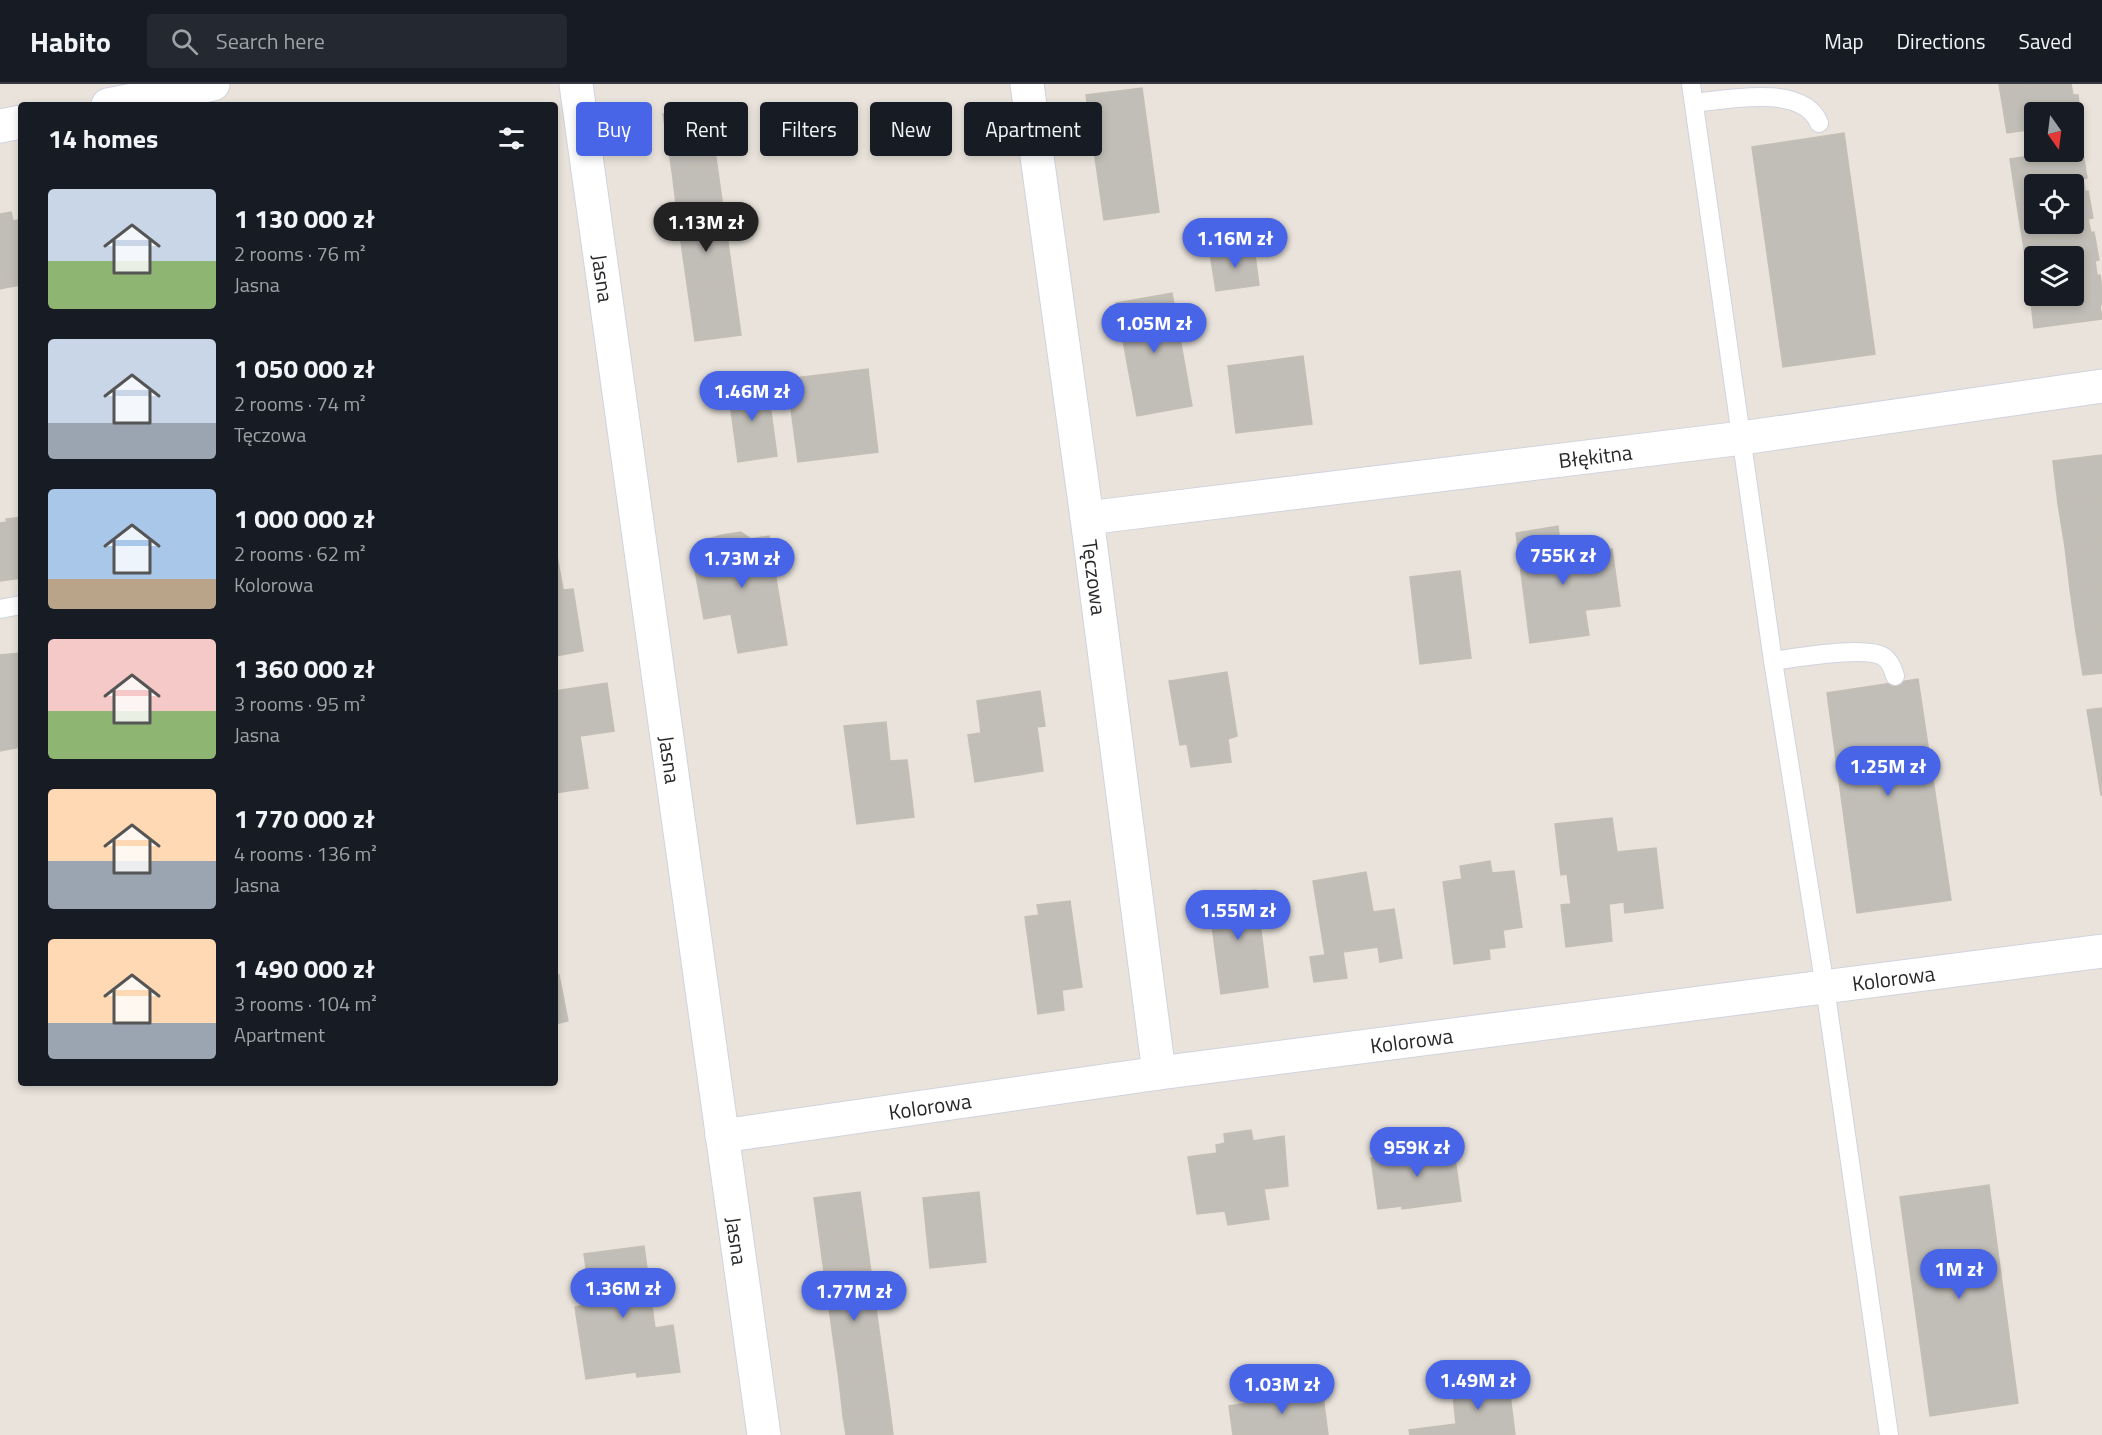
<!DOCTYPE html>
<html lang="en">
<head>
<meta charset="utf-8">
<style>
	:root { --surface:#171b24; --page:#242831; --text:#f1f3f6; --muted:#9ea1a6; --line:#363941; --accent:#4965e7 }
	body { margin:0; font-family:"Titillium Web",sans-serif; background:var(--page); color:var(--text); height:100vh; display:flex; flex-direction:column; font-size:22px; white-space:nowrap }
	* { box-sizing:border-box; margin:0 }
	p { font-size:20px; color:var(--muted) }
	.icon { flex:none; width:33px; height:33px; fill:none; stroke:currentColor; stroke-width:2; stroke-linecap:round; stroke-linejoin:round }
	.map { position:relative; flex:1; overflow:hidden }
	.drawer { position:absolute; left:18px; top:18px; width:540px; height:984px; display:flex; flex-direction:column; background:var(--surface); border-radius:6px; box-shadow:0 3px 9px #0003 }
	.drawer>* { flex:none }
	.hud { position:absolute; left:576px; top:18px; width:570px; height:54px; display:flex; gap:12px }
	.needle { width:39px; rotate:166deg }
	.controls { position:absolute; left:2024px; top:18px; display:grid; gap:12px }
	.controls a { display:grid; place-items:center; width:60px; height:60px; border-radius:6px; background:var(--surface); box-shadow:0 3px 9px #0003; font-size:30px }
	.price { position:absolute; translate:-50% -51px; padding:0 14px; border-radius:21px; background:var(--accent); color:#fff; font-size:20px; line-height:39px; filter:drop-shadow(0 2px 3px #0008) }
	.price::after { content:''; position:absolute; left:50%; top:36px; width:18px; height:14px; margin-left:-9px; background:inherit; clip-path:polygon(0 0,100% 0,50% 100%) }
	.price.active { background:#222; color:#fff }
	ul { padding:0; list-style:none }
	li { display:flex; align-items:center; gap:18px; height:150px; padding:0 30px }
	li span { display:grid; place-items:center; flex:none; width:168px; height:120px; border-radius:6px; color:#555 }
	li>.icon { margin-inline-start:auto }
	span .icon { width:72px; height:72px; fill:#fffc; stroke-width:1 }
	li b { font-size:26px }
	h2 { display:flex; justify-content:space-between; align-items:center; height:72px; padding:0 30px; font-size:26px }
	.tag { padding:0 21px; border-radius:6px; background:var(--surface); box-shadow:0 3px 9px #0003; font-size:21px; line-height:54px }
	.tag.active { background:var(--accent); color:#fff }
	header { display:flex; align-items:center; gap:36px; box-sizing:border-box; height:84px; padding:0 30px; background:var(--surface); border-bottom:2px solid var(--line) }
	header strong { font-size:28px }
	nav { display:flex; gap:33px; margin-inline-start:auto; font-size:21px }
	.search { width:420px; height:54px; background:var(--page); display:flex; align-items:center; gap:15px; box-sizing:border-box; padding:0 21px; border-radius:6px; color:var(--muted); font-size:22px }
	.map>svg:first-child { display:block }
	.building { fill:#c1bdb7; stroke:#c4bfb5; stroke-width:1.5 }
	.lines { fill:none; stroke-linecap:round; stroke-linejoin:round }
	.lane-casing { stroke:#d0d3df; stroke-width:20 }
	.street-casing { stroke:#d0d3df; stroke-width:35 }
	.lane { stroke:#fff; stroke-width:18 }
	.street { stroke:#fff; stroke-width:33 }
	.labels { text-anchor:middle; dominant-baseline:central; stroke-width:5; stroke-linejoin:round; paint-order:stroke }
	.street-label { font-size:21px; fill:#282828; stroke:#fff }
</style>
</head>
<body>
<header>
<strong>Habito</strong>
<div class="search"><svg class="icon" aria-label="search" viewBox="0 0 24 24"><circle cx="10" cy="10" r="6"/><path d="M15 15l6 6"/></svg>Search here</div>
<nav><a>Map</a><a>Directions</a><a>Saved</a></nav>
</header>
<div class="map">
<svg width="2102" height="1351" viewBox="0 0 2102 1351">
	<rect width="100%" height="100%" fill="#e9e3db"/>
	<g class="building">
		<polygon points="1999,0 2043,0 2000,6"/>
		<polygon points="2043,0 2071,0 2073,11 2078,11 2081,39 2073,40 2073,28 2034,28 2034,45 2007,49 2000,6"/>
		<polygon points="1142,4 1159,128 1104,136 1086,11"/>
		<polygon points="709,24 717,81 672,87 663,30"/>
		<polygon points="1844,49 1875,270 1783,283 1752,63"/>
		<polygon points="2082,64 2087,94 2083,95 2085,107 2073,109 2073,100 2034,100 2034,113 2016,115 2010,75 2058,68 2073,68 2073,65"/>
		<polygon points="717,81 725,137 679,144 672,87"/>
		<polygon points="2088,107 2093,134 2088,135 2091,149 2023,158 2016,115 2034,113 2034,140 2073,140 2073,109"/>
		<polygon points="11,128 13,137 21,135 21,201 4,204 0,179 0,130"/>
		<polygon points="725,137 733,194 687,200 679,144"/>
		<polygon points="2094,148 2099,176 2095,177 2097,191 2073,195 2073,172 2034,172 2034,201 2029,201 2023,158"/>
		<polygon points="1254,164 1259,201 1216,207 1210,169"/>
		<polygon points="0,179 4,204 0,205"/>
		<polygon points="2100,191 2102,205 2102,221 2100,221 2102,235 2034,244 2029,201 2034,201 2034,212 2073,212 2073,195"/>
		<polygon points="733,194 741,251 695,257 687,200"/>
		<polygon points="1172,209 1192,322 1137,332 1116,219"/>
		<polygon points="1303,272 1312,340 1236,349 1228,282"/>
		<polygon points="868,285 878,368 798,378 787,295"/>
		<polygon points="767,298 777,372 738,378 728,304"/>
		<polygon points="2102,371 2102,415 2058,420 2053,377"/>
		<polygon points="2102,415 2102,459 2065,463 2058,420"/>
		<polygon points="21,433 21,494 0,497 0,439 7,438 6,435"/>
		<polygon points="1558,442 1562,477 1580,476 1580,469 1612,465 1620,522 1585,526 1589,551 1530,559 1516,449"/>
		<polygon points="741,448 751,455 769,452 787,561 738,569 731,530 704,535 694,481 697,466 705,456 722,451"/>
		<polygon points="2102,459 2102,501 2070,505 2065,463"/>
		<polygon points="556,466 563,506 573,505 583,567 555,572"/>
		<polygon points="1460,487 1471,574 1420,580 1410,493"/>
		<polygon points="2102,501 2102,544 2076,548 2070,505"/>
		<polygon points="2102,544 2102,589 2083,591 2076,548"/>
		<polygon points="21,569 21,663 0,667 0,571"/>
		<polygon points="1227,588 1237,652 1228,655 1231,678 1191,683 1187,660 1180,661 1169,597"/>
		<polygon points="1918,595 1951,816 1857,829 1827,609"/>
		<polygon points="607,599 614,647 580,652 588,704 555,709 555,607"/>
		<polygon points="1040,607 1045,642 1037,643 1043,687 975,698 968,651 981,649 977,617"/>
		<polygon points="2102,624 2102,667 2094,668 2087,626"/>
		<polygon points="886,638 890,677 907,676 914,733 857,740 844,642"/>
		<polygon points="2102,667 2102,711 2101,711 2094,668"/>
		<polygon points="1612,734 1617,768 1656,764 1663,824 1625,829 1624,818 1609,820 1612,857 1566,863 1561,821 1571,820 1567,790 1561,791 1555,740"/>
		<polygon points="1490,777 1492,789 1514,787 1522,843 1503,846 1505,863 1489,865 1490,875 1454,880 1443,798 1462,795 1460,782"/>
		<polygon points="1366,788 1373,828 1394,825 1402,874 1380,878 1378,863 1343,868 1347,894 1314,898 1310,873 1325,871 1313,797"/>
		<polygon points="1256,806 1268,903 1221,910 1208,811"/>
		<polygon points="1070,817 1082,903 1062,906 1064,926 1038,930 1025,833 1039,831 1037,821"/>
		<polygon points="559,891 568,937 555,940 555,892"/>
		<polygon points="1251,1046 1253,1057 1284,1052 1288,1102 1264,1105 1269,1135 1228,1141 1225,1127 1197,1130 1188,1073 1217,1069 1216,1061 1225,1059 1224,1050"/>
		<polygon points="1453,1060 1461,1117 1402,1125 1402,1122 1378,1125 1371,1074 1395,1071 1394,1068"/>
		<polygon points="1989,1101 2018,1319 1930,1332 1900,1113"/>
		<polygon points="860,1108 865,1145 819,1151 814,1114"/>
		<polygon points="979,1108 986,1178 930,1184 923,1114"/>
		<polygon points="865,1145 870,1181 824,1188 819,1151"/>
		<polygon points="644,1162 655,1244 673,1241 680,1288 637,1293 636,1288 586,1295 575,1223 591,1220 584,1170"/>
		<polygon points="870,1181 875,1217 829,1224 824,1188"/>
		<polygon points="875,1217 880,1253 834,1260 829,1224"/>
		<polygon points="880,1253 885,1289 839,1296 834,1260"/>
		<polygon points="885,1289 890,1326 843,1332 839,1296"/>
		<polygon points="1508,1294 1515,1351 1410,1351 1409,1346 1456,1340 1452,1302"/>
		<polygon points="1322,1304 1328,1351 1233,1351 1229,1322 1262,1317 1260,1311"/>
		<polygon points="890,1326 893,1351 846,1351 843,1332"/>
	</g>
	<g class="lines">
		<defs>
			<g id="lane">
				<polyline points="1691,0 1773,577 1825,903 1889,1351"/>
				<path d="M1694,19C1729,15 1803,0 1819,39"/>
				<polyline points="0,525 21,521"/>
				<path d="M1773,577C1796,574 1866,561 1884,573C1890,577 1893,585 1895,592"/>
			</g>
			<g id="street">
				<path id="s1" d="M576,0L764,1351"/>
				<path id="s2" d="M1027,0L1087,434L1159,989"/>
				<polyline points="108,21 213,0"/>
				<polyline points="0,42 21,38"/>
				<path id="s3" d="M1087,434L1742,354L2102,302"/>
				<path id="s4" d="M722,1052L1159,989L2102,867"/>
			</g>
		</defs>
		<use href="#lane" class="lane-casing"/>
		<use href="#street" class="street-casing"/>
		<use href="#lane" class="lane"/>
		<use href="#street" class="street"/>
	</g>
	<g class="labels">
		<g class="street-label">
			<text stroke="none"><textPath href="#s1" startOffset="196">Jasna</textPath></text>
			<text stroke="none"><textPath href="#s3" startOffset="512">Błękitna</textPath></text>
			<text stroke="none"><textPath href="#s2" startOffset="498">Tęczowa</textPath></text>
			<text stroke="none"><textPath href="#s1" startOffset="682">Jasna</textPath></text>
			<text stroke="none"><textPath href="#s4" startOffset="1182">Kolorowa</textPath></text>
			<text stroke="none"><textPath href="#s4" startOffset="696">Kolorowa</textPath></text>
			<text stroke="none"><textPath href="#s4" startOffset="210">Kolorowa</textPath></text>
			<text stroke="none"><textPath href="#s1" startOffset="1168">Jasna</textPath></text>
		</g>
	</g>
</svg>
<div class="controls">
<a><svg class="needle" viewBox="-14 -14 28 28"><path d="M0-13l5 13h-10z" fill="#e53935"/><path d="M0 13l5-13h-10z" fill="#9ea1a6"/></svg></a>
<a><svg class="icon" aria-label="locate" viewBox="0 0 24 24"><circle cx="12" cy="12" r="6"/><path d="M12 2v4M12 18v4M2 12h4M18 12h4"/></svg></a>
<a><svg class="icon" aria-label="layers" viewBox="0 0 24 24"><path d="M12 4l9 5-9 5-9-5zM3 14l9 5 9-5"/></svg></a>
</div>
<b class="price active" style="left:706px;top:169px">1.13M zł</b>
<b class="price" style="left:1235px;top:185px">1.16M zł</b>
<b class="price" style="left:1154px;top:270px">1.05M zł</b>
<b class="price" style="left:752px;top:338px">1.46M zł</b>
<b class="price" style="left:1563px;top:502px">755K zł</b>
<b class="price" style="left:742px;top:505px">1.73M zł</b>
<b class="price" style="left:1888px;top:713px">1.25M zł</b>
<b class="price" style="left:1238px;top:857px">1.55M zł</b>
<b class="price" style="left:1417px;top:1094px">959K zł</b>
<b class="price" style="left:1959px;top:1216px">1M zł</b>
<b class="price" style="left:623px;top:1235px">1.36M zł</b>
<b class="price" style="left:854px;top:1238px">1.77M zł</b>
<b class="price" style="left:1478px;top:1327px">1.49M zł</b>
<b class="price" style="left:1282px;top:1331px">1.03M zł</b>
<div class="hud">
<a class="tag active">Buy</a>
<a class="tag">Rent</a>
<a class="tag">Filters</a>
<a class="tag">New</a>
<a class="tag">Apartment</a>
</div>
<section class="drawer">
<h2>14 homes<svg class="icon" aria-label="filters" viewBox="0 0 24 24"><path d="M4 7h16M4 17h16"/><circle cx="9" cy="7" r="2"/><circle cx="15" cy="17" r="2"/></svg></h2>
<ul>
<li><span style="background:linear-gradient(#c9d6e8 60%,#8fb573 0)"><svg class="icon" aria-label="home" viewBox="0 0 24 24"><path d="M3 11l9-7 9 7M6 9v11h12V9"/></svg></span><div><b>1 130 000 zł</b><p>2 rooms · 76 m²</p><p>Jasna</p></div></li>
<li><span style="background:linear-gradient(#c9d6e8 70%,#9aa5b1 0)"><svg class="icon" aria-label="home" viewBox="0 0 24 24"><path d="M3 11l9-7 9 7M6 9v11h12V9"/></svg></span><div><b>1 050 000 zł</b><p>2 rooms · 74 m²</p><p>Tęczowa</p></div></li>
<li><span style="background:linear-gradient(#a9c7e8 75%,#b9a48a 0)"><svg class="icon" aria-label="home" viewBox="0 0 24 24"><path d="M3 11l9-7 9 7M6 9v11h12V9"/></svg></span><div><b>1 000 000 zł</b><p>2 rooms · 62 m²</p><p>Kolorowa</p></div></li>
<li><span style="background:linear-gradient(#f6c9c9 60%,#8fb573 0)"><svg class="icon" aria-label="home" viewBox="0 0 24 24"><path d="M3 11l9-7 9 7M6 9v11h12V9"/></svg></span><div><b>1 360 000 zł</b><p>3 rooms · 95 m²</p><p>Jasna</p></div></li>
<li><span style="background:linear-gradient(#ffd9b3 60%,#9aa5b1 0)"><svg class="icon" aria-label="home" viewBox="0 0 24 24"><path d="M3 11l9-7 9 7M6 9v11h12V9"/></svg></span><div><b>1 770 000 zł</b><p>4 rooms · 136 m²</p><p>Jasna</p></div></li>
<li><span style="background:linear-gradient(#ffd9b3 70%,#9aa5b1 0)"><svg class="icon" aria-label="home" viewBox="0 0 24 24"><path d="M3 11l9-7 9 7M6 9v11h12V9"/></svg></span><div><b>1 490 000 zł</b><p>3 rooms · 104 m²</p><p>Apartment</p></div></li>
</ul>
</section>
</div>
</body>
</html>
